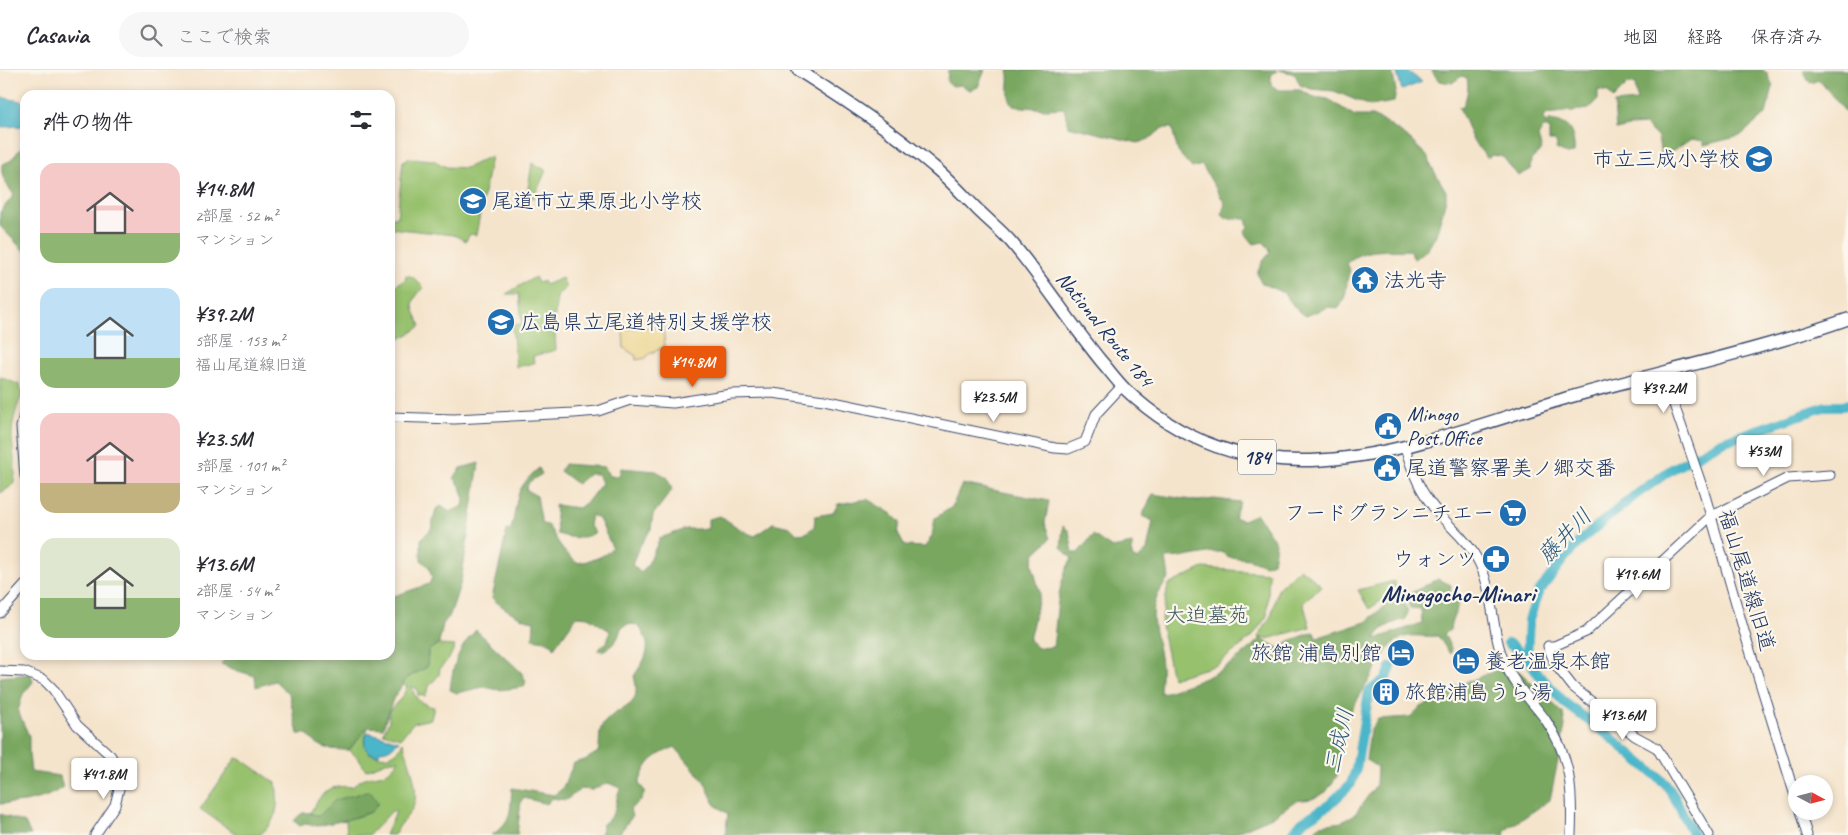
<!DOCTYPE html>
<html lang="ja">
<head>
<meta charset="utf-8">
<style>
	:root { --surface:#fff; --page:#f7f7f7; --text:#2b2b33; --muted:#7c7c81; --line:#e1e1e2; --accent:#ea580c }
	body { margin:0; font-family:Caveat,"Klee One",sans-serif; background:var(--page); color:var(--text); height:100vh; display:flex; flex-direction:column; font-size:19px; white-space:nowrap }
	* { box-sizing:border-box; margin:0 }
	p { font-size:16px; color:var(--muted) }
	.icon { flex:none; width:28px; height:28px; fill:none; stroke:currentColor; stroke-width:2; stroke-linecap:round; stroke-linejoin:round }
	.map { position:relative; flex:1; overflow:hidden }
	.panel { position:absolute; left:20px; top:20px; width:375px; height:570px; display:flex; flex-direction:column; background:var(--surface); border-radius:15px; box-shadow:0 2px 8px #0003 }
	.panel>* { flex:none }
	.needle { width:32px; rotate:97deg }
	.controls { position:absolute; left:1788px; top:705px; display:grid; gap:10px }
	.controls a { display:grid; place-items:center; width:45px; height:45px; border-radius:50%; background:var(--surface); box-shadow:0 2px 8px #0003; font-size:25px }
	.price { position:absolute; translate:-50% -42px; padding:0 11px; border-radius:5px; background:#fff; color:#222; font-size:16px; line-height:32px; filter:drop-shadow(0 1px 2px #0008) }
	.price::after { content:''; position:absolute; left:50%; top:30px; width:15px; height:11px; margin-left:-8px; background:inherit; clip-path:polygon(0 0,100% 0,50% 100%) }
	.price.current { background:var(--accent); color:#fff }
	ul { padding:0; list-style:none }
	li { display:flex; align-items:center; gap:15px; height:125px; padding:0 20px }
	li span { display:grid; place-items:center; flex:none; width:140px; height:100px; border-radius:15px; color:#555 }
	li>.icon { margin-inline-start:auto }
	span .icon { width:60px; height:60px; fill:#fffc; stroke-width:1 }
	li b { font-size:21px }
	h2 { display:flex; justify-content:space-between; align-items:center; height:60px; padding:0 20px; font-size:21px }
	header { display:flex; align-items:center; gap:30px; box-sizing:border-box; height:70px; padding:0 25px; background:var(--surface); border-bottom:1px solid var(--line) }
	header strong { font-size:24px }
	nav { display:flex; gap:28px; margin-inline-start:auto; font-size:18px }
	.search { width:350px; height:45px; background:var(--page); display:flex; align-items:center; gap:12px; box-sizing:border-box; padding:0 18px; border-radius:28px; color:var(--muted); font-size:19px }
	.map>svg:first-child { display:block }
	.green { fill:#97c16d; stroke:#597866 }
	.forest { fill:#79a760; stroke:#4a6b5f }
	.sand { fill:#eeda9e; stroke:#84847e }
	.water { fill:#4cb6c9; stroke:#347294 }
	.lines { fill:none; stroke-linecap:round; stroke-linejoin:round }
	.river { stroke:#4cb6c9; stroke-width:10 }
	.secondary-casing { stroke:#3c4a6e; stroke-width:11 }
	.primary-casing { stroke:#3c4a6e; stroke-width:11 }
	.highway-casing { stroke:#3c4a6e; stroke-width:14 }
	.secondary { stroke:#fff; stroke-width:9 }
	.primary { stroke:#fff; stroke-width:9 }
	.highway { stroke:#fff; stroke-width:11 }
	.labels { text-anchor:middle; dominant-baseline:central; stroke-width:4.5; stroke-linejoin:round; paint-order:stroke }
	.shield { fill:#fbf7ec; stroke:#5e6b89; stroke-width:1 }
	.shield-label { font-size:20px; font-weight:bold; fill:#1b2f5e }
	.poi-label { font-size:21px; fill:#1b2f5e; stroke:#fbf7ec; text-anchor:start }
	.street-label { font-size:21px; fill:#1b2f5e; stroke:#fbf7ec }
	.park-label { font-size:21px; fill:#405b62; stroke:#fbf7ec }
	.water-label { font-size:22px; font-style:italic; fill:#2a587e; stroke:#fbf7ec }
	.quarter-label { font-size:24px; font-weight:bold; fill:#1b2f5e; stroke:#fbf7ec }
</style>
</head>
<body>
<header>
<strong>Casavia</strong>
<div class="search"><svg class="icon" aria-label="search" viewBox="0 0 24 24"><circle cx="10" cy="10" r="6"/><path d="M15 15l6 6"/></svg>ここで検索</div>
<nav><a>地図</a><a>経路</a><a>保存済み</a></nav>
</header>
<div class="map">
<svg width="1848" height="765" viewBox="0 0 1848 765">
	<rect width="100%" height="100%" fill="#fbf7ec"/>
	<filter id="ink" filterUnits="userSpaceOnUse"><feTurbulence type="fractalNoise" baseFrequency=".02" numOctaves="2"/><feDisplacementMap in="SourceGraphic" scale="10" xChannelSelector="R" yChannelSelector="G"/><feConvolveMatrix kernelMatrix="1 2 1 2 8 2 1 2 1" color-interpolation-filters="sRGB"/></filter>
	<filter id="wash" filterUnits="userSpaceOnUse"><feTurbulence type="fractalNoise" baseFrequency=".0096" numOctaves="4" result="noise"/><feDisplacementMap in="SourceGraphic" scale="20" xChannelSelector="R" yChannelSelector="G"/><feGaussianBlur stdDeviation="1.12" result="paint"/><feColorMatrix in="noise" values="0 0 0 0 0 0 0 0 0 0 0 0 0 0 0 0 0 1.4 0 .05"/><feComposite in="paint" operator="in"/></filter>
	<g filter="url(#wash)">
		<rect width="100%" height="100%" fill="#f5e4cc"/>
		<g class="green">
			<polygon points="491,86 476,165 470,164 466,171 454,165 390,158 390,147 397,147 403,91 410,88 433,90 446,97 466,98"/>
			<polygon points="532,93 546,100 534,128 527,125"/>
			<path d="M406,205L413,207L424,218C407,233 413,238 421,256L406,266L390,272V218L405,210Z"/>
			<path d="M535,207L538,213L543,211L545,215L562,208L566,218L558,224C553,243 555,260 556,280L533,286L534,293L516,297L512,255L522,254L519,224H506Z"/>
			<path d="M0,307L20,315L19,319L24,321C17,335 12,350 12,366C12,378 18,405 13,414C10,418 4,421 0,423Z"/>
			<polygon points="1203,498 1269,503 1267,546 1252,567 1217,595 1172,608 1161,555 1168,515"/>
			<polygon points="1300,498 1322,516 1303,532 1310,557 1267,569 1258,567 1271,546 1278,518"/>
			<polygon points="1394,511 1397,520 1369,539 1358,520"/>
			<path d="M439,573L440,575L455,576L449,589L440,598L439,605L430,615L425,626L418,625L417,618L410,617C414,620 413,623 416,627C419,632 428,636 434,637L431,649L413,653L401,668L383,663L389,651V641L403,626L407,616L402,615L407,608L427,597L428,581Z"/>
			<path d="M368,657L364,672L369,683C384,689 396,688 403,672C408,689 422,723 412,739C407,748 399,755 394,765H385C388,756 394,750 396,741H392L369,765H347L346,750L371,742L324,741L319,746L310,743C322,723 327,714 352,717C356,714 361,709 365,708C383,703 387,707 399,690H391L366,700L358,688L349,680Z"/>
			<path d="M236,688L243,690L276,713C279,737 278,749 260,765H238L200,739Z"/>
		</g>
		<g class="forest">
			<polygon points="948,0 985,0 978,17 970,20 961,15 953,16 947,12"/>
			<path d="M1008,0H1278L1271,5V15L1279,20H1300L1314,27L1328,29L1355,46H1372L1385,52L1407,67L1429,88L1431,96L1446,121V129L1436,165L1428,179L1414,189L1409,180C1387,182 1365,176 1347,193L1350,200C1344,216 1350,221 1339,238L1328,237L1306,246L1296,239L1284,223L1261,213L1257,203L1263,191L1270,183L1269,178L1263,172L1254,174L1244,162L1248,157L1246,149L1225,148L1222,143L1225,134L1202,95L1192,98L1178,82L1172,58H1163L1149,69L1138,73L1068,56L1064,38L1046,39L1013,36C1004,23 1012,13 1008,0Z"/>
			<polygon points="1279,0 1392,0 1396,21 1394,32 1370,36 1334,21 1311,19 1300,15 1295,4"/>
			<path d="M1431,0H1763L1767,3L1773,17L1766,44L1740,66L1704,75V71L1691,69L1675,80L1661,85L1658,68L1645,55L1632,56L1616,60L1614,33L1637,31L1635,14H1628L1613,29L1608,22L1598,20V30L1589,39L1547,44L1543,49L1546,53L1551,50C1556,53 1558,52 1563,54C1573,58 1575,74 1574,83L1566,84L1556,79L1557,75L1555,71H1549V58H1543L1538,67L1542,80L1531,90L1530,100L1518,106L1503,87L1491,85L1490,87H1486L1472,69L1459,37L1463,36C1467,27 1469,18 1467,8L1462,6L1452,13L1439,11Z"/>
			<polygon points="1803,0 1848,0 1848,45 1819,10 1810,13"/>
			<path d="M22,77L25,78V182L0,156V142L14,125C7,115 0,107 2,94L10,91Z"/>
			<path d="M479,393L461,512L450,545L443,554L439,573L428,581L427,597L407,608L393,629L383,658L368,657L349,680C331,680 319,679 307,664H298L289,624L275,611L256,617L255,606L238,601L221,594L227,585H390V523L394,526L429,514L432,508L429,497L421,490V469L431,459L436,439L441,436L450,442L463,436C466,425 461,416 454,408L461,398Z"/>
			<path d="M564,394L605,397L609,406H619L621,398L656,401L667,407L672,420L653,445L651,459L638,479L632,494L641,503L648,494L660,468L686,459H708V449L720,446C732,453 742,462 755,466L773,453L790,457L797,464L806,463L814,457L815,446L833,443L838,434L867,429L892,444L900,452L898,464L905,476L925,477L932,466L935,448L952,437L962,414L1049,431L1045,453L1050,469L1035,483L1032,494L1040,523L1029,570L1038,578L1053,577C1057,550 1056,512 1072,489L1061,477L1063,456L1069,461L1073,483H1078L1093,465L1112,478L1132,474V487L1138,490L1147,480L1153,451L1142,446L1153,424L1198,431L1214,429L1240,432L1234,448L1243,450L1257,444L1276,473L1273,492L1265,495L1249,489L1229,487L1222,482H1213L1185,487L1166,488L1169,508C1141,543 1158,558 1161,596C1162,605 1160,614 1160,623C1170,622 1177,618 1186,615C1217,605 1238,592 1260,568L1278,578L1282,577L1289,571L1314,562L1316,568L1366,552L1396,526L1402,529L1408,541L1406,549C1393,553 1381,556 1375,569L1422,553L1421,539L1410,538L1405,526L1438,509L1451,515L1450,529L1460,530C1457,541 1451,549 1450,560L1444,564L1452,580L1450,584L1438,566C1413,568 1406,559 1387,580L1343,654L1337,706L1326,722L1312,729L1295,731L1272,747L1230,765H725L728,744L715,735L704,711L675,677C653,686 646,692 639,714L645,721L642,729L630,739L632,747L618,765H601L602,755C620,741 613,736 620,718L608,713L592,720L581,719L566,730L551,728L547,734L524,728L521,731L517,765H492C513,750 510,741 512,718L554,725L562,719L574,693L585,690L598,682C601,673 597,660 604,653C621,633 643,641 634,606C647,586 654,577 638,555L628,554L621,558C618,571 614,575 602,581L598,580L607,572L610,561L588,547L577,546L554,578L553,575L545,571L533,569L534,551C521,550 501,537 492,528L507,460L511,459C519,430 512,421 539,398L542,404L529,412L526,420L537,426L542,454L548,455L563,480L577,493C588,491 606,488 612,477L599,449L591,445L589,455L595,463C581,470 571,468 557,464L555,435L579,438L588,431L602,413L598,404H589L577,414L560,401Z"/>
			<path d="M476,560L521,602L526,611L524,617L499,620L483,617L457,623L450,620C453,594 458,579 476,560Z"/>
			<polygon points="1510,595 1521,603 1563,643 1565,656 1550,730 1504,761 1505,765 1310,765 1320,755 1342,752 1355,744 1376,715 1377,697 1366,690 1370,660 1378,649 1410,647 1421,637 1449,624 1452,618"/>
			<polygon points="31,604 33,612 23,624 18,641 29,666 29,684 31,702 60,706 63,718 45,727 25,732 0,734 0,637 1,636 0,634 0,607"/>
			<path d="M370,721L378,733L371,742L346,750L317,756L305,754L300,756L294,751C304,739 306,742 319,746L335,730Z"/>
			<polygon points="0,744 25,753 31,765 0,765"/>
		</g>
		<polygon class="sand" points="663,257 665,277 661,278 661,279 654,281 654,283 650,283 646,288 636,290 636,286 624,278 623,259"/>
		<g class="water">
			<polygon points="1396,0 1406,0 1422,12 1402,20"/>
			<polygon points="0,27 25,32 25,56 0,57"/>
			<path d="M367,662L399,671C392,677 389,681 379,681V685C363,683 363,676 367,662Z"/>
		</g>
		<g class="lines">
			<g class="river">
				<polyline points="1508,573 1527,587"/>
				<path d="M1291,765L1302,752L1329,735L1351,714L1356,699L1369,622C1378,614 1388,610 1391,597"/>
				<polyline points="1693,765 1674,726 1665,713 1608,665 1565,633 1539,605 1527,587 1529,550 1538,523 1565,487 1583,468 1634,426 1672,399 1722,372 1826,336 1843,336 1848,334"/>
			</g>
		</g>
	</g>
	<g filter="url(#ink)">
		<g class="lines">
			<defs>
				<g id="secondary">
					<polyline points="1666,301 1669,320 1704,422 1744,561 1796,729"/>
					<polyline points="25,342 21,357 25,406"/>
					<polyline points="390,347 454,349 574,343 598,341 630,330 673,333 731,324 772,323 824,330 1055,378 1068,379 1085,372 1096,344 1122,316"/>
					<polyline points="0,543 25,515"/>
					<polyline points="0,601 24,602 44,610 53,619 77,655 111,686 119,705 119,719 115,735 95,765"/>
					<polyline points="1800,741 1807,765"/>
					<polyline points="1709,765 1657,678 1635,666 1573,617 1555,594 1548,576 1554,576 1586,562 1710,447 1788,408 1830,405"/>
				</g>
				<path id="primary" d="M1405,377C1413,404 1420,422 1439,444C1451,458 1467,470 1476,487C1495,519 1490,560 1505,594C1514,615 1531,630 1545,649C1571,686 1573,721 1571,765"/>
				<path id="highway" d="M798,0C845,30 891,60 933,96C949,109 963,125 977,139C989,151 1002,161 1012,173C1044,211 1070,253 1101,291C1109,300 1116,310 1125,319C1261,448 1417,372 1570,327C1663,301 1757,281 1848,249"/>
			</defs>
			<use href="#secondary" class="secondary-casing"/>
			<use href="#primary" class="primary-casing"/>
			<use href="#highway" class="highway-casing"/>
			<use href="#secondary" class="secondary"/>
			<use href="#primary" class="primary"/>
			<use href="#highway" class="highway"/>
		</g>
	</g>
	<defs>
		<symbol id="school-disc" viewBox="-11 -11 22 22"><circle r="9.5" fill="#1f6fb2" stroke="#fbf7ec"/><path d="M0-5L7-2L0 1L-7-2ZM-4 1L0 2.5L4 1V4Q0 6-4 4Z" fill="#fff"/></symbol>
		<symbol id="temple-disc" viewBox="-11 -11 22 22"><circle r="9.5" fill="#1f6fb2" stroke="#fbf7ec"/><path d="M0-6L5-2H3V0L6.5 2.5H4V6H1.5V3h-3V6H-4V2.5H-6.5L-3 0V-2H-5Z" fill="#fff"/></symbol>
		<symbol id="civic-disc" viewBox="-11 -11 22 22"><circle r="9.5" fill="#1f6fb2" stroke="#fbf7ec"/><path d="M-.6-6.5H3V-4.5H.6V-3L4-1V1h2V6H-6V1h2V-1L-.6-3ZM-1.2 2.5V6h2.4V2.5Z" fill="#fff"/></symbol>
		<symbol id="supermarket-disc" viewBox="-11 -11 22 22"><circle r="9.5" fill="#1f6fb2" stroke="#fbf7ec"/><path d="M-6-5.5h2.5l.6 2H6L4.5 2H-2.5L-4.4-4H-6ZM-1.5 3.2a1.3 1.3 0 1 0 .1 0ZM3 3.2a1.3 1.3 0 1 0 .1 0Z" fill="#fff"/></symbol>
		<symbol id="pharmacy-disc" viewBox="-11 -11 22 22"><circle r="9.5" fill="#1f6fb2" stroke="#fbf7ec"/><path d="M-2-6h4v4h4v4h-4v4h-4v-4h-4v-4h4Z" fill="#fff"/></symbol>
		<symbol id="hotel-disc" viewBox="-11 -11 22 22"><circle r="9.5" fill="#1f6fb2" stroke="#fbf7ec"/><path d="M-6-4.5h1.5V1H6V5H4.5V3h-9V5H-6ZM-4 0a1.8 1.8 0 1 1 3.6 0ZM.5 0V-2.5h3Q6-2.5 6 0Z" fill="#fff"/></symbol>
		<symbol id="building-disc" viewBox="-11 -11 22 22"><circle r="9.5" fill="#1f6fb2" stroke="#fbf7ec"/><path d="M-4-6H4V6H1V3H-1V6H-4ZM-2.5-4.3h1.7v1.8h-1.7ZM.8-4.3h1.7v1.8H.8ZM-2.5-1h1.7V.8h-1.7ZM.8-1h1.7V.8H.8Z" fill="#fff"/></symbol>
	</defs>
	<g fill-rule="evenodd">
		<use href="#school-disc" x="1743" y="73" width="32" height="32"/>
		<use href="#school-disc" x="457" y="115" width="32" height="32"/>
		<use href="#temple-disc" x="1349" y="194" width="32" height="32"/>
		<use href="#school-disc" x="485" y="236" width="32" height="32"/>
		<use href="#civic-disc" x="1372" y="340" width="32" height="32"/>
		<use href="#civic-disc" x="1371" y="382" width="32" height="32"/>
		<use href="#supermarket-disc" x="1497" y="427" width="32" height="32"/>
		<use href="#pharmacy-disc" x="1480" y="473" width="32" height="32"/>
		<use href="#hotel-disc" x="1385" y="567" width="32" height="32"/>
		<use href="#hotel-disc" x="1450" y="575" width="32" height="32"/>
		<use href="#building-disc" x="1370" y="606" width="32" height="32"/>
	</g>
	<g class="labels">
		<rect class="shield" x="1238" y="369.5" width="38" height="35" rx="4"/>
		<g class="shield-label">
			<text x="1257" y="387">184</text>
		</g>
		<g class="poi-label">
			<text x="1740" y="89" text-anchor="end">市立三成小学校</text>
			<text x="492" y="131">尾道市立栗原北小学校</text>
			<text x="1384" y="210">法光寺</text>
			<text x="520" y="252">広島県立尾道特別支援学校</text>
			<text x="1407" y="344">Minogo<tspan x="1407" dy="24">Post Office</tspan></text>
			<text x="1406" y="398">尾道警察署美ノ郷交番</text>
			<text x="1494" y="443" text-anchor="end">フードグランニチエー</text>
			<text x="1477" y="489" text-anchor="end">ウォンツ</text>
			<text x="1382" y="583" text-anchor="end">旅館 浦島別館</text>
			<text x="1485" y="591">養老温泉本館</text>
			<text x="1405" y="622">旅館浦島うら湯</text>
		</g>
		<g class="street-label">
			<text transform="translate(1105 259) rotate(51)">National Route 184</text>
			<text transform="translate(1747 510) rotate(73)">福山尾道線旧道</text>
		</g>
		<g class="park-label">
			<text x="1207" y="545">大迫墓苑</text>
		</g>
		<g class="water-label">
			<text transform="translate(1565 466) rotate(-46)">藤井川</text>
			<text transform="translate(1339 671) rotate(-77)">三成川</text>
		</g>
		<g class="quarter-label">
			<text x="1458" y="524">Minogocho-Minari</text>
		</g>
	</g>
</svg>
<div class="controls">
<a><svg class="needle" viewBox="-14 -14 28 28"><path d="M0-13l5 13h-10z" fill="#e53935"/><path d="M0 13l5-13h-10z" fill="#7c7c81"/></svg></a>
</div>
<b class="price current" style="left:693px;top:318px">¥14.8M</b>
<b class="price" style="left:1664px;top:344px">¥39.2M</b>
<b class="price" style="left:994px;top:353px">¥23.5M</b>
<b class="price" style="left:1764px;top:407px">¥53M</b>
<b class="price" style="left:1637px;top:530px">¥19.6M</b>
<b class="price" style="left:1623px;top:671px">¥13.6M</b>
<b class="price" style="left:104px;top:730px">¥41.8M</b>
<section class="panel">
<h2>7件の物件<svg class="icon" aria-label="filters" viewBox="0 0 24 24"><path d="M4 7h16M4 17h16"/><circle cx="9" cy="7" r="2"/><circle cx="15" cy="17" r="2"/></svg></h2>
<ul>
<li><span style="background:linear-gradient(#f6c9c9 70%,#8fb573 0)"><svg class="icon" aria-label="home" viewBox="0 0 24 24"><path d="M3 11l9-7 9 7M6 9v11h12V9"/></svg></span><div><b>¥14.8M</b><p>2部屋 · 52 m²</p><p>マンション</p></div></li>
<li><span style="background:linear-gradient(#bfe0f5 70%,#8fb573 0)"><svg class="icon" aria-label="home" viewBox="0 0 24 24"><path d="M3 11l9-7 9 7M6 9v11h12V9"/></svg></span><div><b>¥39.2M</b><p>5部屋 · 153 m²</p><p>福山尾道線旧道</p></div></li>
<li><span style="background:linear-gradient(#f6c9c9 70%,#c2b280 0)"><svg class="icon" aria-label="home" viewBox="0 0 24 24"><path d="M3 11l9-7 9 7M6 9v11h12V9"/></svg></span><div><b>¥23.5M</b><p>3部屋 · 101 m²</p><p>マンション</p></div></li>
<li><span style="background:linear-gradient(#dfe7d0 60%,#8fb573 0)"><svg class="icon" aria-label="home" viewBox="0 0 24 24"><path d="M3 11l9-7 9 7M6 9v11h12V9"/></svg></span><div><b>¥13.6M</b><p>2部屋 · 54 m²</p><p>マンション</p></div></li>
</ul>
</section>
</div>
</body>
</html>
